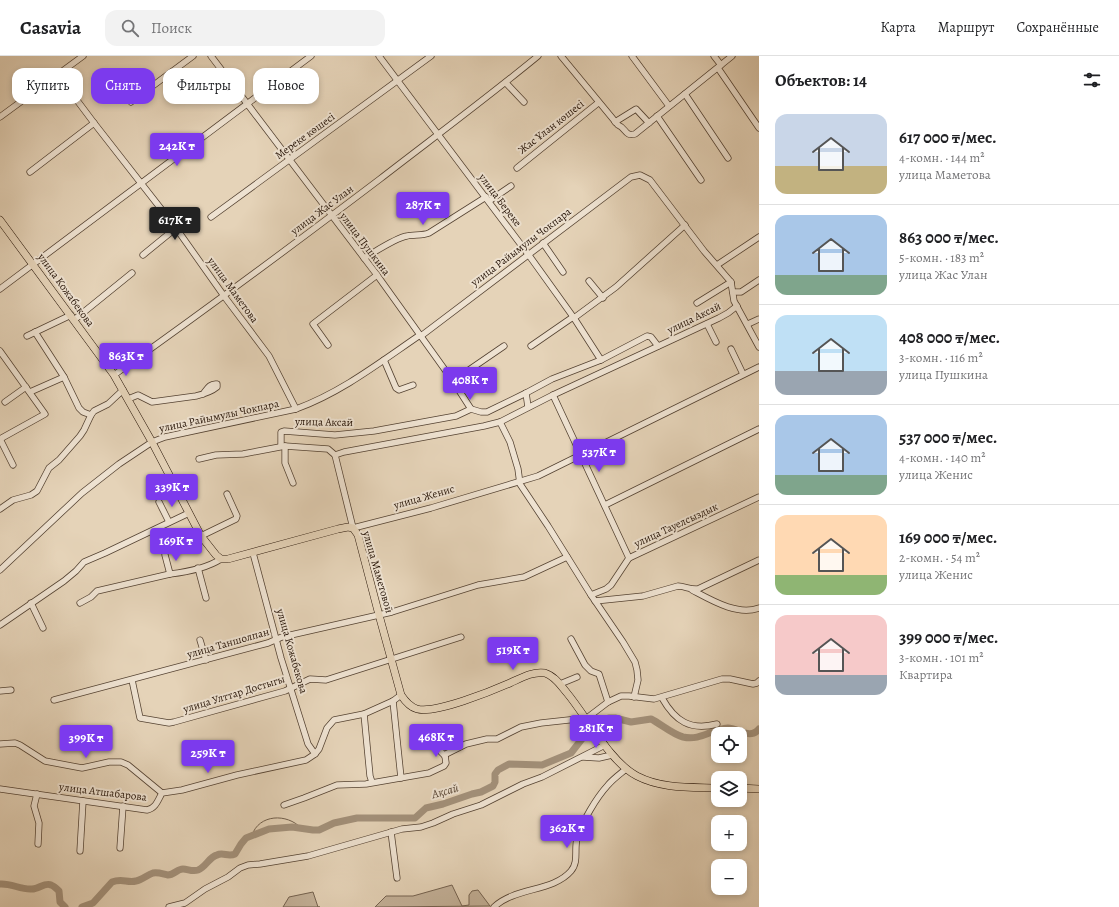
<!DOCTYPE html>
<html lang="ru">
<head>
<meta charset="utf-8">
<style>
	:root { --surface:#fff; --page:#f2f2f2; --text:#202124; --muted:#757577; --line:#e0e0e0; --accent:#7c3aed }
	body { margin:0; font-family:Alegreya,serif; background:var(--page); color:var(--text); height:100vh; display:flex; flex-direction:column; font-size:15px; white-space:nowrap }
	* { box-sizing:border-box; margin:0 }
	p { font-size:13px; color:var(--muted) }
	.icon { flex:none; width:22px; height:22px; fill:none; stroke:currentColor; stroke-width:2; stroke-linecap:round; stroke-linejoin:round }
	.map { position:relative; flex:1; overflow:hidden }
	.side { display:flex; flex-direction:column; background:var(--surface); width:360px }
	.side>* { flex:none }
	.hud { position:absolute; left:12px; top:12px; width:380px; height:36px; display:flex; gap:8px }
	.controls { position:absolute; left:711px; top:671px; display:grid; gap:8px }
	.controls a { display:grid; place-items:center; width:36px; height:36px; border-radius:8px; background:var(--surface); box-shadow:0 2px 6px #0003; font-size:20px }
	.price { position:absolute; translate:-50% -34px; padding:0 9px; border-radius:4px; background:var(--accent); color:#fff; font-size:13px; line-height:26px; filter:drop-shadow(0 1px 2px #0008) }
	.price::after { content:''; position:absolute; left:50%; top:24px; width:12px; height:9px; margin-left:-6px; background:inherit; clip-path:polygon(0 0,100% 0,50% 100%) }
	.price.current { background:#222; color:#fff }
	ul { padding:0; list-style:none }
	li { display:flex; align-items:center; gap:12px; height:100px; padding:0 16px }
	li+li { border-top:1px solid var(--line) }
	li span { display:grid; place-items:center; flex:none; width:112px; height:80px; border-radius:12px; color:#555 }
	li>.icon { margin-inline-start:auto }
	span .icon { width:48px; height:48px; fill:#fffc; stroke-width:1 }
	li b { font-size:17px }
	h2 { display:flex; justify-content:space-between; align-items:center; height:48px; padding:0 16px; font-size:17px }
	.tag { padding:0 14px; border-radius:12px; background:var(--surface); box-shadow:0 2px 6px #0003; font-size:14px; line-height:36px }
	.tag.current { background:var(--accent); color:#fff }
	header { display:flex; align-items:center; gap:24px; box-sizing:border-box; height:56px; padding:0 20px; background:var(--surface); border-bottom:1px solid var(--line) }
	header strong { font-size:19px }
	nav { display:flex; gap:22px; margin-inline-start:auto; font-size:14px }
	.search { width:280px; height:36px; background:var(--page); display:flex; align-items:center; gap:10px; box-sizing:border-box; padding:0 14px; border-radius:12px; color:var(--muted); font-size:15px }
	main { display:flex; flex:1; min-height:0 }
	.map>svg:first-child { display:block }
	.green { fill:#c4b29a; stroke:#746250 }
	.lines { fill:none; stroke-linecap:round; stroke-linejoin:round }
	.stream { stroke:#705e4c; stroke-width:1 }
	.river { stroke:#a3917b; stroke-width:7 }
	.minor-casing { stroke:#544232; stroke-width:7 }
	.major-casing { stroke:#231105; stroke-width:8 }
	.minor { stroke:#eee2d1; stroke-width:5.5 }
	.major { stroke:#e5d3b8; stroke-width:7 }
	.labels { text-anchor:middle; dominant-baseline:central; stroke-width:4; stroke-linejoin:round; paint-order:stroke }
	.street-label { font-size:11px; fill:#231105; stroke:#eee2d1 }
	.water-label { font-size:12px; font-style:italic; fill:#564434; stroke:#eee2d1 }
</style>
</head>
<body>
<header>
<strong>Casavia</strong>
<div class="search"><svg class="icon" aria-label="search" viewBox="0 0 24 24"><circle cx="10" cy="10" r="6"/><path d="M15 15l6 6"/></svg>Поиск</div>
<nav><a>Карта</a><a>Маршрут</a><a>Сохранённые</a></nav>
</header>
<main>
<div class="map">
<svg width="759" height="851" viewBox="0 0 759 851">
	<rect width="100%" height="100%" fill="#e5d3b8"/>
	<filter id="stains"><feTurbulence type="fractalNoise" baseFrequency=".005" numOctaves="4"/><feColorMatrix values="0 0 0 0 .2 0 0 0 0 .09 0 0 0 0 .02 0 0 0 .5 -.17"/></filter>
	<radialGradient id="worn" r=".72"><stop offset=".6" stop-color="#630" stop-opacity="0"/><stop offset="1" stop-color="#630" stop-opacity=".3"/></radialGradient>
	<g class="green">
		<polygon points="452,829 462,850 469,849 469,839 472,835 478,834 490,850 375,851 386,840 413,840"/>
		<polygon points="313,836 318,851 320,851 283,851 289,841"/>
	</g>
	<g class="lines">
		<path class="stream" d="M252,779C259,758 287,757 301,772"/>
		<g class="river">
			<path d="M0,828C11,827 21,834 32,833C39,833 45,826 51,829C54,830 57,833 59,835L60,846L65,851"/>
			<path d="M82,851L93,847L112,826C122,822 127,827 136,825C142,824 147,819 153,817C158,816 163,818 168,819C174,819 177,813 183,813C188,813 192,816 198,814C206,811 209,801 217,799C223,796 228,801 235,798L241,788L246,782L269,773L292,771L313,774H319L334,767L357,762H415L426,752L443,748L472,738L481,736L493,730L495,726V718L498,714L509,708L542,709L571,697L585,679L598,670L600,666L609,662H615L631,666L651,663C661,668 672,678 683,681C701,685 711,673 728,672C738,672 750,684 759,673"/>
		</g>
		<defs>
			<g id="minor">
				<polyline points="211,0 377,219 453,325 471,353"/>
				<polyline points="379,0 528,198 574,262 601,304"/>
				<path d="M561,0L618,69C626,72 625,81 635,78L732,0"/>
				<polyline points="632,0 669,50"/>
				<polyline points="714,0 721,9"/>
				<polyline points="718,12 759,72"/>
				<polyline points="61,16 64,25 73,39 94,67 176,172 224,240 269,300 296,353"/>
				<polyline points="506,27 524,46"/>
				<polyline points="685,38 728,102"/>
				<polyline points="131,46 193,0"/>
				<polyline points="657,60 701,124"/>
				<polyline points="0,61 83,0"/>
				<polyline points="615,66 636,53 649,67"/>
				<polyline points="517,112 598,47"/>
				<polyline points="30,116 94,67"/>
				<polyline points="489,145 511,130"/>
				<polyline points="211,161 431,0"/>
				<polyline points="543,187 563,216"/>
				<polyline points="143,199 176,172"/>
				<path d="M364,202C375,196 395,182 407,180C414,178 422,180 429,177L486,141"/>
				<polyline points="717,209 759,181"/>
				<polyline points="589,225 603,242"/>
				<polyline points="0,233 311,0"/>
				<polyline points="733,236 741,236 759,224"/>
				<polyline points="697,247 731,226"/>
				<polyline points="574,262 616,231 685,169"/>
				<polyline points="74,264 132,217"/>
				<polyline points="707,268 716,286"/>
				<polyline points="748,268 759,263"/>
				<polyline points="35,276 64,321 79,352 83,356 91,359"/>
				<polyline points="27,280 71,259"/>
				<polyline points="421,280 631,121 640,119 650,124 704,195 731,226 734,245 759,291"/>
				<polyline points="328,289 313,268 377,219"/>
				<polyline points="531,290 573,261"/>
				<polyline points="731,293 743,318"/>
				<polyline points="0,295 45,358 0,383"/>
				<polyline points="384,304 396,332 399,334 413,329"/>
				<path d="M114,319C204,255 293,189 380,123C433,82 487,42 538,0"/>
				<polyline points="453,325 504,290"/>
				<polyline points="30,336 64,321"/>
				<polyline points="526,337 528,351"/>
				<polyline points="553,339 629,502"/>
				<path d="M128,343L138,339L152,346L196,340C204,338 211,336 217,331V328C210,327 207,333 203,338"/>
				<polyline points="5,346 26,331"/>
				<polyline points="500,366 510,386 518,413 520,428 548,470 591,539 623,586 635,606 637,614 638,624 634,641"/>
				<polyline points="0,383 13,409"/>
				<polyline points="281,390 281,376 284,375 335,379 374,375 456,360 471,353 481,356 487,356 526,337 552,323 601,304 647,280 651,281 658,290"/>
				<polyline points="285,390 285,407 293,427"/>
				<polyline points="335,399 353,472 431,452 538,420 759,311"/>
				<polyline points="199,403 216,399 243,398 285,390 328,393 335,399 344,396 484,370 500,366 553,339 719,262 728,257 737,250"/>
				<polyline points="159,446 169,466"/>
				<polyline points="605,449 759,373"/>
				<polyline points="0,453 13,444 31,439 37,435 49,412 59,404 80,380 84,374 91,359 94,355 108,348 123,334"/>
				<polyline points="201,480 236,463 237,460 227,438"/>
				<polyline points="253,497 281,602 308,688 315,698"/>
				<polyline points="165,499 170,518"/>
				<polyline points="198,512 206,542"/>
				<path d="M0,514L82,437L119,408L152,386L165,381L296,353C342,336 379,307 420,279"/>
				<path d="M692,534C711,544 737,560 759,552"/>
				<polyline points="591,539 606,533 611,529 629,502 759,441"/>
				<path d="M595,545L643,540L678,530C685,530 690,534 698,533L759,504"/>
				<polyline points="31,547 43,572"/>
				<path d="M80,547L91,541L97,535L170,518C187,516 207,512 221,503"/>
				<polyline points="0,569 64,525 76,515 84,506 105,497 189,457"/>
				<polyline points="571,583 585,609 591,615 599,618 608,646"/>
				<polyline points="200,584 206,604"/>
				<polyline points="132,624 140,662 169,667 174,666 285,635 310,623 326,624 461,581"/>
				<polyline points="560,628 577,621"/>
				<polyline points="0,635 11,634"/>
				<path d="M662,642C675,665 690,675 717,668"/>
				<polyline points="54,644 268,587 282,581 392,556 478,529 524,521 567,501"/>
				<polyline points="393,645 401,722"/>
				<polyline points="364,658 370,720 372,726"/>
				<polyline points="0,688 15,687 20,689 45,705 82,712 109,706 121,706 128,709 162,737"/>
				<polyline points="440,692 441,696 445,700"/>
				<polyline points="583,701 599,702 612,699"/>
				<path d="M0,733L147,754C156,752 158,744 162,737L182,734L237,719L306,704L315,698L319,693L327,672L334,664L364,658L393,645L401,639"/>
				<polyline points="37,738 34,750 39,767 38,788"/>
				<polyline points="284,749 304,742 337,729 366,728 429,717 444,710 446,707 445,700 446,698 466,688 487,683 497,683 521,671 541,667 587,662 608,646 621,640 629,640 654,643 722,623 730,623 753,628 757,627 759,625"/>
				<polyline points="391,776 397,822"/>
				<polyline points="120,792 123,750"/>
				<polyline points="80,795 83,745"/>
				<polyline points="169,851 185,847 205,833 228,821 240,812 248,809 260,808 308,800 402,773 421,771 433,767 453,758 481,749 523,728 542,721 605,689"/>
				<path d="M494,851C515,831 553,836 571,815C579,806 574,793 577,783C582,766 596,742 608,729C613,723 620,718 626,713"/>
			</g>
			<g id="major">
				<path d="M0,164L114,319L152,386L201,480L216,499L221,503H228L338,473L348,471L353,472L358,479L379,559L401,639C405,645 410,651 417,653C435,658 492,635 510,627C521,622 533,615 545,617C555,620 561,630 567,637C587,661 610,706 637,720C662,733 691,731 718,732"/>
				<polyline points="740,732 759,733"/>
			</g>
		</defs>
		<use href="#minor" class="minor-casing"/>
		<use href="#major" class="major-casing"/>
		<use href="#minor" class="minor"/>
		<use href="#major" class="major"/>
	</g>
	<g class="labels">
		<g class="street-label">
			<text transform="translate(551 71) rotate(-38)">Жас Ұлан көшесі</text>
			<text transform="translate(305 80) rotate(-36)">Мереке көшесі</text>
			<text transform="translate(500 144) rotate(53)">улица Береке</text>
			<text transform="translate(322 154) rotate(-37)">улица Жас Улан</text>
			<text transform="translate(365 188) rotate(53)">улица Пушкина</text>
			<text transform="translate(521 191) rotate(-37)">улица Райымулы Чокпара</text>
			<text transform="translate(66 234) rotate(54)">улица Кожабекова</text>
			<text transform="translate(233 234) rotate(54)">улица Маметова</text>
			<text transform="translate(694 262) rotate(-26)">улица Аксай</text>
			<text transform="translate(219 360) rotate(-12)">улица Райымулы Чокпара</text>
			<text transform="translate(324 366) rotate(1)">улица Аксай</text>
			<text transform="translate(424 441) rotate(-16)">улица Женис</text>
			<text transform="translate(676 469) rotate(-25)">улица Тауелсыздык</text>
			<text transform="translate(378 516) rotate(74)">улица Маметовой</text>
			<text transform="translate(228 587) rotate(-16)">улица Таншолпан</text>
			<text transform="translate(292 595) rotate(74)">улица Кожабекова</text>
			<text transform="translate(234 638) rotate(-17)">улица Улттар Достыгы</text>
			<text transform="translate(103 736) rotate(7)">улица Атшабарова</text>
		</g>
		<g class="water-label">
			<text transform="translate(445 735) rotate(-16)">Ақсай</text>
		</g>
	</g>
	<rect width="100%" height="100%" filter="url(#stains)"/>
	<rect width="100%" height="100%" fill="url(#worn)"/>
</svg>
<div class="controls">
<a><svg class="icon" aria-label="locate" viewBox="0 0 24 24"><circle cx="12" cy="12" r="6"/><path d="M12 2v4M12 18v4M2 12h4M18 12h4"/></svg></a>
<a><svg class="icon" aria-label="layers" viewBox="0 0 24 24"><path d="M12 4l9 5-9 5-9-5zM3 14l9 5 9-5"/></svg></a>
<a>+</a>
<a>−</a>
</div>
<b class="price" style="left:177px;top:111px">242K ₸</b>
<b class="price" style="left:423px;top:170px">287K ₸</b>
<b class="price current" style="left:175px;top:185px">617K ₸</b>
<b class="price" style="left:126px;top:321px">863K ₸</b>
<b class="price" style="left:470px;top:345px">408K ₸</b>
<b class="price" style="left:599px;top:417px">537K ₸</b>
<b class="price" style="left:172px;top:452px">339K ₸</b>
<b class="price" style="left:176px;top:506px">169K ₸</b>
<b class="price" style="left:513px;top:615px">519K ₸</b>
<b class="price" style="left:596px;top:693px">281K ₸</b>
<b class="price" style="left:436px;top:702px">468K ₸</b>
<b class="price" style="left:86px;top:703px">399K ₸</b>
<b class="price" style="left:208px;top:718px">259K ₸</b>
<b class="price" style="left:567px;top:793px">362K ₸</b>
<div class="hud">
<a class="tag">Купить</a>
<a class="tag current">Снять</a>
<a class="tag">Фильтры</a>
<a class="tag">Новое</a>
</div>
</div>
<section class="side">
<h2>Объектов: 14<svg class="icon" aria-label="filters" viewBox="0 0 24 24"><path d="M4 7h16M4 17h16"/><circle cx="9" cy="7" r="2"/><circle cx="15" cy="17" r="2"/></svg></h2>
<ul>
<li><span style="background:linear-gradient(#c9d6e8 65%,#c2b280 0)"><svg class="icon" aria-label="home" viewBox="0 0 24 24"><path d="M3 11l9-7 9 7M6 9v11h12V9"/></svg></span><div><b>617 000 ₸/мес.</b><p>4-комн. · 144 m²</p><p>улица Маметова</p></div></li>
<li><span style="background:linear-gradient(#a9c7e8 75%,#7fa58c 0)"><svg class="icon" aria-label="home" viewBox="0 0 24 24"><path d="M3 11l9-7 9 7M6 9v11h12V9"/></svg></span><div><b>863 000 ₸/мес.</b><p>5-комн. · 183 m²</p><p>улица Жас Улан</p></div></li>
<li><span style="background:linear-gradient(#bfe0f5 70%,#9aa5b1 0)"><svg class="icon" aria-label="home" viewBox="0 0 24 24"><path d="M3 11l9-7 9 7M6 9v11h12V9"/></svg></span><div><b>408 000 ₸/мес.</b><p>3-комн. · 116 m²</p><p>улица Пушкина</p></div></li>
<li><span style="background:linear-gradient(#a9c7e8 75%,#7fa58c 0)"><svg class="icon" aria-label="home" viewBox="0 0 24 24"><path d="M3 11l9-7 9 7M6 9v11h12V9"/></svg></span><div><b>537 000 ₸/мес.</b><p>4-комн. · 140 m²</p><p>улица Женис</p></div></li>
<li><span style="background:linear-gradient(#ffd9b3 75%,#8fb573 0)"><svg class="icon" aria-label="home" viewBox="0 0 24 24"><path d="M3 11l9-7 9 7M6 9v11h12V9"/></svg></span><div><b>169 000 ₸/мес.</b><p>2-комн. · 54 m²</p><p>улица Женис</p></div></li>
<li><span style="background:linear-gradient(#f6c9c9 75%,#9aa5b1 0)"><svg class="icon" aria-label="home" viewBox="0 0 24 24"><path d="M3 11l9-7 9 7M6 9v11h12V9"/></svg></span><div><b>399 000 ₸/мес.</b><p>3-комн. · 101 m²</p><p>Квартира</p></div></li>
</ul>
</section>
</main>
</body>
</html>
